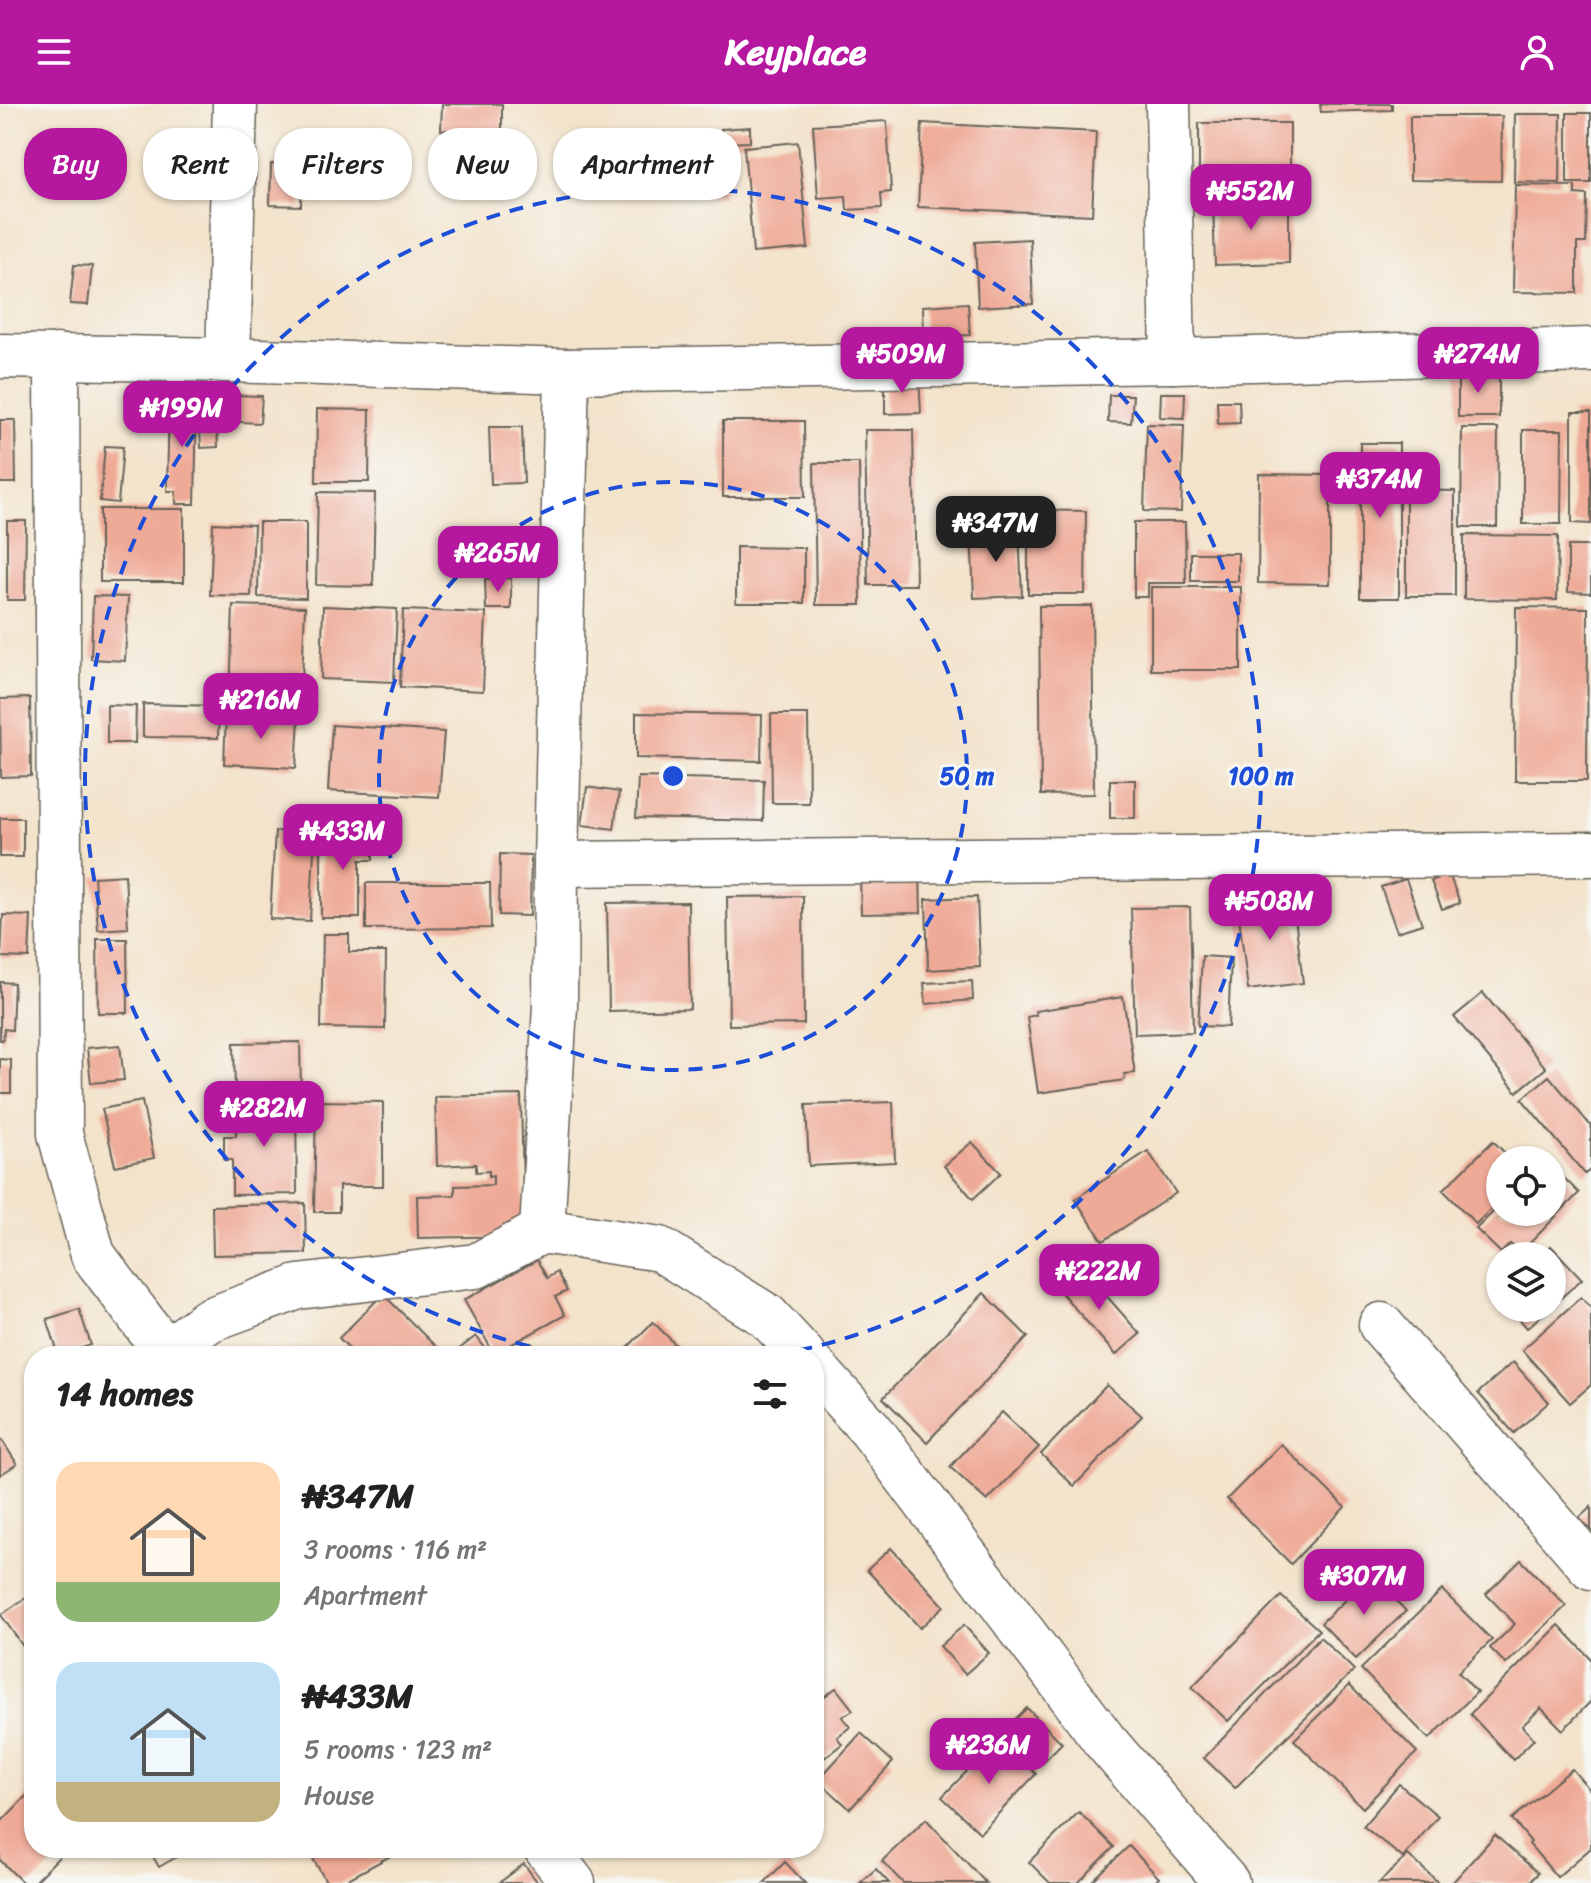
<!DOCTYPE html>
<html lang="en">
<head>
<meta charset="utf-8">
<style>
	:root { --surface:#fff; --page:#f6f6f6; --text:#222; --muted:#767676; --accent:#b5179e }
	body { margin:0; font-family:Sriracha,sans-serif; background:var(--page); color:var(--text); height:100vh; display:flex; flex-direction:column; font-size:30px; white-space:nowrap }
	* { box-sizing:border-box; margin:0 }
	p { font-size:26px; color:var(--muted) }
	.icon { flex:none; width:44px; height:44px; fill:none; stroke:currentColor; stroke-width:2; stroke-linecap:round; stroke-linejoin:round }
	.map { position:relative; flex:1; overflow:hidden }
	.sheet { position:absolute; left:24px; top:1242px; width:800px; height:512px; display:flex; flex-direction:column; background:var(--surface); border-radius:32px; box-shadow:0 2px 6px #0004 }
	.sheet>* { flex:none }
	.hud { position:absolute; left:24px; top:24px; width:800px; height:72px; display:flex; gap:16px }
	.controls { position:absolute; left:1486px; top:1042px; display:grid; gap:16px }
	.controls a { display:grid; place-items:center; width:80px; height:80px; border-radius:50%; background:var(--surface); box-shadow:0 2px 6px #0004; font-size:40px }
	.price { position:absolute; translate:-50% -68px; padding:0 18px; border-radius:16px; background:var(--accent); color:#fff; font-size:26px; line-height:52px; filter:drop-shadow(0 2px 4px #0008) }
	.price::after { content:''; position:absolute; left:50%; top:48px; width:24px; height:18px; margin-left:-12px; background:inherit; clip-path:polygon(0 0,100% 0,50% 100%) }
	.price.on { background:#222; color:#fff }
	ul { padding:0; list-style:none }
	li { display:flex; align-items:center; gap:24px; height:200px; padding:0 32px }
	li span { display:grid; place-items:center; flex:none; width:224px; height:160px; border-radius:24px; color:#555 }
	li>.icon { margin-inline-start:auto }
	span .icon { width:96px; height:96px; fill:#fffc; stroke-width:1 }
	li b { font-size:34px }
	h2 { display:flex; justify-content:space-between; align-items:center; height:96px; padding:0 32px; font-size:34px }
	.tag { padding:0 28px; border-radius:32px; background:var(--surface); box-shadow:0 2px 6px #0004; font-size:28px; line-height:72px }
	.tag.on { background:var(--accent); color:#fff }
	header { display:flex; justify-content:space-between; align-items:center; height:104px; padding:0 32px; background:var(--accent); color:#fff; font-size:36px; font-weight:700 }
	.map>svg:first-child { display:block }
	.building { fill:#efaa97 }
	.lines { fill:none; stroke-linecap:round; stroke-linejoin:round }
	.minor-casing { stroke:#676259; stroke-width:47 }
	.minor { stroke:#fff; stroke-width:44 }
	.ring { fill:none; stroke:#1d4ed8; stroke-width:4; stroke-dasharray:14 10 }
	.centre { fill:#1d4ed8; stroke:#f6f6f2; stroke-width:4 }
	.ring-label { font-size:24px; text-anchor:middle; font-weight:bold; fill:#1d4ed8; stroke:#f6f6f2; stroke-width:6; stroke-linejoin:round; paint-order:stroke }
</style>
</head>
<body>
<header><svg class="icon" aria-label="menu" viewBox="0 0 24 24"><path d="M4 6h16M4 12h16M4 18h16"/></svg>Keyplace<svg class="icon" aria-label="person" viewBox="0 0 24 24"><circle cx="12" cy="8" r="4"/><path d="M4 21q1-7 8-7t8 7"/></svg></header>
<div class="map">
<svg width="1591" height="1779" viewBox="0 0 1591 1779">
	<rect width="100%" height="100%" fill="#f6f6f2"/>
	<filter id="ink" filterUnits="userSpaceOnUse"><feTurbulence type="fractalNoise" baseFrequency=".0125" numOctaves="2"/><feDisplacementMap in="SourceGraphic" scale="16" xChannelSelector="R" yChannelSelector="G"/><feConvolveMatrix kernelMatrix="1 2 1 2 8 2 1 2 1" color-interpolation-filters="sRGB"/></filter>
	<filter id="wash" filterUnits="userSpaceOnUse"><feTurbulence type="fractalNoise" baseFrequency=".006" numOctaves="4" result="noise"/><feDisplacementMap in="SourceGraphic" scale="32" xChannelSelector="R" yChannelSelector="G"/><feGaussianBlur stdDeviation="1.8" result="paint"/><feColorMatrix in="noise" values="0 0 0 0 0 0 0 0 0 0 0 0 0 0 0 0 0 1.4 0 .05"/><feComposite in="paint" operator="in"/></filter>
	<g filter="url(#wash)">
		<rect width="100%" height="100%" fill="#f3e3cb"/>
		<g id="blocks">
			<g class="building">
				<polygon points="442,0 502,0 502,28 441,26"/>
				<polygon points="1320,0 1392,0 1392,6 1321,8"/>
				<rect x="1567" y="9" width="24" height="70"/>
				<polygon points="1515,10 1561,10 1560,79 1514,78"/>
				<polygon points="1410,12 1502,12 1501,77 1410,76"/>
				<polygon points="887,17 891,88 881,89 882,104 847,106 846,92 818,94 813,21"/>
				<polygon points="922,19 1096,28 1092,111 918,103"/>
				<rect x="1199" y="19" width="91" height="59"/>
				<polygon points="750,23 750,38 722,39 721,25"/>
				<polygon points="798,38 808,144 753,149 744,43"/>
				<polygon points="721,56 723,92 697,92 695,57"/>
				<polygon points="271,60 302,61 301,102 270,101"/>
				<polygon points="1515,81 1575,82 1575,90 1587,91 1586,139 1577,139 1577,189 1513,188"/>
				<polygon points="1289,96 1289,159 1215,161 1213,97"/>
				<polygon points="1030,135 1033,200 978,203 975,138"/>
				<polygon points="74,161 92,162 88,201 70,200"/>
				<polygon points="968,199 970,231 924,233 923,202"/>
				<rect x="1458" y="269" width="41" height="44"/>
				<polygon points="885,272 919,272 921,309 885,310"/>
				<polygon points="1161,289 1185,289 1184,314 1160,313"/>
				<polygon points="201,290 262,292 260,319 200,316"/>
				<polygon points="1109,291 1133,291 1131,319 1108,318"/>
				<polygon points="169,294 197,295 195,400 176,400 176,387 167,387"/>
				<polygon points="1217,297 1239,297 1240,319 1218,320"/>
				<polygon points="317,305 370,306 369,378 316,378"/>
				<polygon points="1572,308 1591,308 1591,420 1572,419"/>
				<polygon points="0,316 15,316 16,379 0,379"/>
				<polygon points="723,317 804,317 805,393 723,393"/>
				<polygon points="1147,320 1184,321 1181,408 1144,407"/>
				<polygon points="200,323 217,323 218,343 201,344"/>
				<polygon points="489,323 522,323 524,379 491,380"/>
				<polygon points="1462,324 1498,324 1497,423 1461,423"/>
				<polygon points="865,326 913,326 916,481 868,481"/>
				<polygon points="1523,326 1562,326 1561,420 1523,420"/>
				<rect x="1360" y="339" width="39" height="155"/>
				<polygon points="105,342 123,343 118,399 100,397"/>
				<polygon points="814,359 859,359 861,501 816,501"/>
				<polygon points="1259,370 1330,371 1330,480 1258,479"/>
				<polygon points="1406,386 1455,387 1455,492 1406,492"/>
				<polygon points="318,388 375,389 373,482 316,481"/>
				<rect x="100" y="405" width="84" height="73"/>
				<polygon points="1028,406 1086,407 1085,490 1028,490"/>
				<polygon points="7,417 26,417 25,496 7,496"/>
				<polygon points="259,418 306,418 306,494 258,493"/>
				<polygon points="1134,418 1185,418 1186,479 1148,479 1148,493 1134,493"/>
				<polygon points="213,419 254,421 251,492 210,491"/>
				<polygon points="1019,425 1022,492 974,494 971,427"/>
				<polygon points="1464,431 1558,432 1557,496 1464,495"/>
				<polygon points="1568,442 1591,442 1591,489 1568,488"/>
				<polygon points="736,443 804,444 804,499 736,499"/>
				<rect x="1191" y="449" width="47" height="28"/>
				<polygon points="511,474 511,505 486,505 485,475"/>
				<rect x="1151" y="483" width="90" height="83"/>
				<polygon points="93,492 128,493 125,557 91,555"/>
				<polygon points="233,501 305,503 301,600 230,597"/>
				<polygon points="323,502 397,505 394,578 321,575"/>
				<polygon points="1039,502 1092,502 1094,690 1041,691"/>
				<polygon points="1516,503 1588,504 1587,677 1515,677"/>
				<polygon points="403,506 486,509 483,587 400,583"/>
				<polygon points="30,594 31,672 1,673 0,595"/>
				<polygon points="143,600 219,602 218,634 143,633"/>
				<polygon points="107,601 136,602 135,639 107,639"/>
				<polygon points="636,609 762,611 761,657 636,654"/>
				<polygon points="771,610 808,610 809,699 772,699"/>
				<polygon points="226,611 299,615 296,664 224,660"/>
				<polygon points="332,621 444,628 439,693 328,687"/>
				<polygon points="638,673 764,676 763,717 636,714"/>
				<rect x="1110" y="676" width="25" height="38"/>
				<polygon points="587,683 619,688 614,725 582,721"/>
				<rect x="0" y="714" width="23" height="39"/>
				<polygon points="275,727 315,729 310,817 270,815"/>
				<polygon points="321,727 373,727 373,756 360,756 360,814 321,814"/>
				<polygon points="500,750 531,751 530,812 499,811"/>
				<polygon points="920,769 921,809 861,810 860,771"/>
				<polygon points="1449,770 1460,799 1442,805 1431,777"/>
				<polygon points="125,771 128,824 98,826 94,773"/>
				<polygon points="1406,775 1422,820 1397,828 1381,783"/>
				<polygon points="366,779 490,779 491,824 366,825"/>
				<polygon points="1292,789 1303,879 1248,886 1237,796"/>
				<polygon points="803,792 804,920 729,921 727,793"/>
				<polygon points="977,793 980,863 928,866 926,795"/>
				<polygon points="688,798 690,905 609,907 607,799"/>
				<polygon points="1190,803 1193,928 1135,930 1131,804"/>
				<polygon points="3,811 31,812 29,854 1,853"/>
				<polygon points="323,830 349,830 349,848 386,848 385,925 321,924"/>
				<polygon points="97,835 127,835 128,909 98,909"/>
				<polygon points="1202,852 1231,854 1228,923 1198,922"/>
				<polygon points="972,877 973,896 926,900 924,879"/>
				<polygon points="0,878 14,879 12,926 4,925 3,936 0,936"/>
				<polygon points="1483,889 1546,964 1517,988 1454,913"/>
				<polygon points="1123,893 1135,969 1124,970 1125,976 1038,989 1027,913 1036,911 1035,907"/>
				<polygon points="300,938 301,988 235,989 234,939"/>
				<polygon points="120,941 124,976 91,979 87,944"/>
				<polygon points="0,955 11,956 11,989 0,989"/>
				<polygon points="1549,972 1591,1022 1591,1065 1585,1070 1522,995"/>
				<polygon points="521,991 524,1132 418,1134 417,1092 455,1091 455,1082 493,1081 493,1071 489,1072 489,1067 476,1068 476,1060 437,1062 435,993"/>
				<polygon points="142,997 154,1054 115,1062 102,1005"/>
				<polygon points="296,997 297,1090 232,1091 232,1056 224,1056 224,1032 236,1032 235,998"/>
				<polygon points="316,997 383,998 383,1082 339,1082 339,1108 314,1108"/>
				<polygon points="893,998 895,1058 809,1062 806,1001"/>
				<polygon points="1493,1037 1512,1056 1500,1056 1500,1096 1476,1120 1443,1086"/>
				<polygon points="972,1038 1001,1069 973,1095 944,1062"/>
				<polygon points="1148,1047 1176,1089 1103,1137 1075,1095"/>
				<polygon points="1552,1062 1579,1089 1520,1149 1510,1140 1501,1149 1476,1125 1500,1101 1500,1108 1552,1108"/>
				<polygon points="305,1099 306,1149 213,1151 212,1102"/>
				<polygon points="1551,1142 1582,1175 1552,1202 1552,1152 1540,1152"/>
				<polygon points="537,1156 547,1174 557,1168 567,1187 555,1193 565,1211 494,1250 464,1196"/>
				<polygon points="1082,1164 1140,1230 1116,1251 1058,1185"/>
				<polygon points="984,1189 1028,1233 927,1338 883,1294"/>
				<polygon points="383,1190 445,1252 357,1252 339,1234"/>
				<polygon points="1581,1193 1591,1204 1591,1281 1570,1299 1522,1246"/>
				<polygon points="1510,1204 1550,1204 1527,1224"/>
				<polygon points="79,1205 91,1241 59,1252 47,1215"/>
				<polygon points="653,1218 684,1249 681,1252 619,1252"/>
				<polygon points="476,1232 491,1252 455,1252 453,1250"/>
				<polygon points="532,1239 542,1252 515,1252"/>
				<polygon points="1513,1258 1549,1298 1514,1329 1478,1289"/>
				<polygon points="1107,1281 1142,1312 1074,1382 1041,1350"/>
				<polygon points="1002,1308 1039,1343 987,1397 950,1363"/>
				<polygon points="0,1333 17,1360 0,1371"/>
				<polygon points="1281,1340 1345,1403 1291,1460 1227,1395"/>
				<polygon points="1591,1403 1591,1427 1579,1414"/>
				<polygon points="891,1444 944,1502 920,1524 867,1466"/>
				<polygon points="1521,1456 1566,1502 1506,1560 1490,1544 1515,1520 1486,1490"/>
				<polygon points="1371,1471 1406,1507 1356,1555 1321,1519"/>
				<polygon points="1442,1486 1492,1536 1458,1568 1477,1588 1429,1635 1361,1565"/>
				<polygon points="34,1488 34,1543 27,1548 1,1511"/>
				<polygon points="1281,1492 1319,1526 1228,1617 1192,1583"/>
				<polygon points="964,1521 989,1549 965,1570 940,1542"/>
				<polygon points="1559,1521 1591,1555 1591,1597 1563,1626 1541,1604 1522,1622 1534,1635 1513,1656 1470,1610"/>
				<polygon points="1320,1533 1354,1566 1235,1684 1204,1654"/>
				<polygon points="1349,1581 1417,1648 1363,1704 1294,1636"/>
				<polygon points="836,1584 853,1606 842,1613 850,1623 837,1633 842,1640 814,1662 814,1600"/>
				<polygon points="1027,1604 1062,1639 1043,1658 1008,1622"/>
				<polygon points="861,1629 893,1658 850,1705 818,1676"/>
				<polygon points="999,1634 1036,1670 980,1729 942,1693"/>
				<polygon points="1572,1665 1591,1687 1591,1744 1557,1773 1529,1740 1531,1738 1512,1715"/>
				<polygon points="1399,1680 1438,1712 1403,1754 1363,1722"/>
				<polygon points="34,1684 34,1744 68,1744 33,1779 23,1779 0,1756 0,1719"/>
				<polygon points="1079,1708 1114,1743 1078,1779 1050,1779 1029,1758"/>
				<polygon points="926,1715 986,1779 903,1779 882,1757"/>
				<polygon points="1495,1731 1538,1769 1529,1779 1452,1779"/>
				<polygon points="1129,1742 1159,1774 1154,1779 1090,1779"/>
				<polygon points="148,1744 185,1744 187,1747 159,1763"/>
				<polygon points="307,1744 405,1744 341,1779 327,1779"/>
				<polygon points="1408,1751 1439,1779 1379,1779"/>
				<polygon points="785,1758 805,1779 764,1779"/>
				<polygon points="524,1760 538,1779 499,1779"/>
				<polygon points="876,1765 889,1779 860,1779"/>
			</g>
		</g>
	</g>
	<g filter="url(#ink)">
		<use href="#blocks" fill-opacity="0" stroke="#676259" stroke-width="2"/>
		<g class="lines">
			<defs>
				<g id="minor">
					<polyline points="1168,0 1173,257"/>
					<polyline points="0,252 228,256 567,267 1173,257 1591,246"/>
					<polyline points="57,252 60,1030 93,1151 169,1252"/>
					<polyline points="228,256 235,0"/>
					<polyline points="556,760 1591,750"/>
					<polyline points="542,1127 555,902 556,760 567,267"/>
					<polyline points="1381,1221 1591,1463"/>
					<polyline points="166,1248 209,1216 298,1183 476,1162 542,1127 660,1145 767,1212 804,1252"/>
					<polyline points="814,1263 871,1326 1104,1636 1227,1779"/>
					<polyline points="546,1744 573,1779"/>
				</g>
			</defs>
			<use href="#minor" class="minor-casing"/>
			<use href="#minor" class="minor"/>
		</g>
	</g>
	<g class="ring">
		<circle cx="673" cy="672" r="294"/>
		<path d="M576 1252A588 588 0 1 1 770 1252"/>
	</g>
	<circle cx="673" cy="672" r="12" class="centre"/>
	<g class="ring-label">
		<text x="967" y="680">50 m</text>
		<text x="1261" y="680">100 m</text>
	</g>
</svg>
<div class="controls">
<a><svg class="icon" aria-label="locate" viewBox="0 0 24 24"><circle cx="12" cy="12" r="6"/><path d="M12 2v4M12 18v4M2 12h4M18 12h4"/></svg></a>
<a><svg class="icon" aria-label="layers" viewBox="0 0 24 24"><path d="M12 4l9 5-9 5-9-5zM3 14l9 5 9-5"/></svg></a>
</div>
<b class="price" style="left:1251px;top:128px">₦552M</b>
<b class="price" style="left:902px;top:291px">₦509M</b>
<b class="price" style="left:1478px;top:291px">₦274M</b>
<b class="price" style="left:182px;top:345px">₦199M</b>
<b class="price" style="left:1380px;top:416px">₦374M</b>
<b class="price on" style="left:996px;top:460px">₦347M</b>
<b class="price" style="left:498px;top:490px">₦265M</b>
<b class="price" style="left:261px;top:637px">₦216M</b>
<b class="price" style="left:343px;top:768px">₦433M</b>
<b class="price" style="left:1270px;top:838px">₦508M</b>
<b class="price" style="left:264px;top:1045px">₦282M</b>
<b class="price" style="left:1099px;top:1208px">₦222M</b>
<b class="price" style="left:1364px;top:1513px">₦307M</b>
<b class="price" style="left:989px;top:1682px">₦236M</b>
<div class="hud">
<a class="tag on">Buy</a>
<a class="tag">Rent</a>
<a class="tag">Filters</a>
<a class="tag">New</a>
<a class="tag">Apartment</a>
</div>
<section class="sheet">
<h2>14 homes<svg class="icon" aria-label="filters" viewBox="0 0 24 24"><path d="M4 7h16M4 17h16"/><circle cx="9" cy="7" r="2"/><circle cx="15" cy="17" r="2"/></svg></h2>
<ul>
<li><span style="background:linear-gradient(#ffd9b3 75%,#8fb573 0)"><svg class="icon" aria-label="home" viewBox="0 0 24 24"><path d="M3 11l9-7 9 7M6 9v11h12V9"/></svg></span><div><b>₦347M</b><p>3 rooms · 116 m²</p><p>Apartment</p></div></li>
<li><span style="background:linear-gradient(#bfe0f5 75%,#c2b280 0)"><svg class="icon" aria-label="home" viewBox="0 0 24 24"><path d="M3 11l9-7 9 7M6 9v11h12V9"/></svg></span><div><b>₦433M</b><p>5 rooms · 123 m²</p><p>House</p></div></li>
</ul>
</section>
</div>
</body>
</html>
